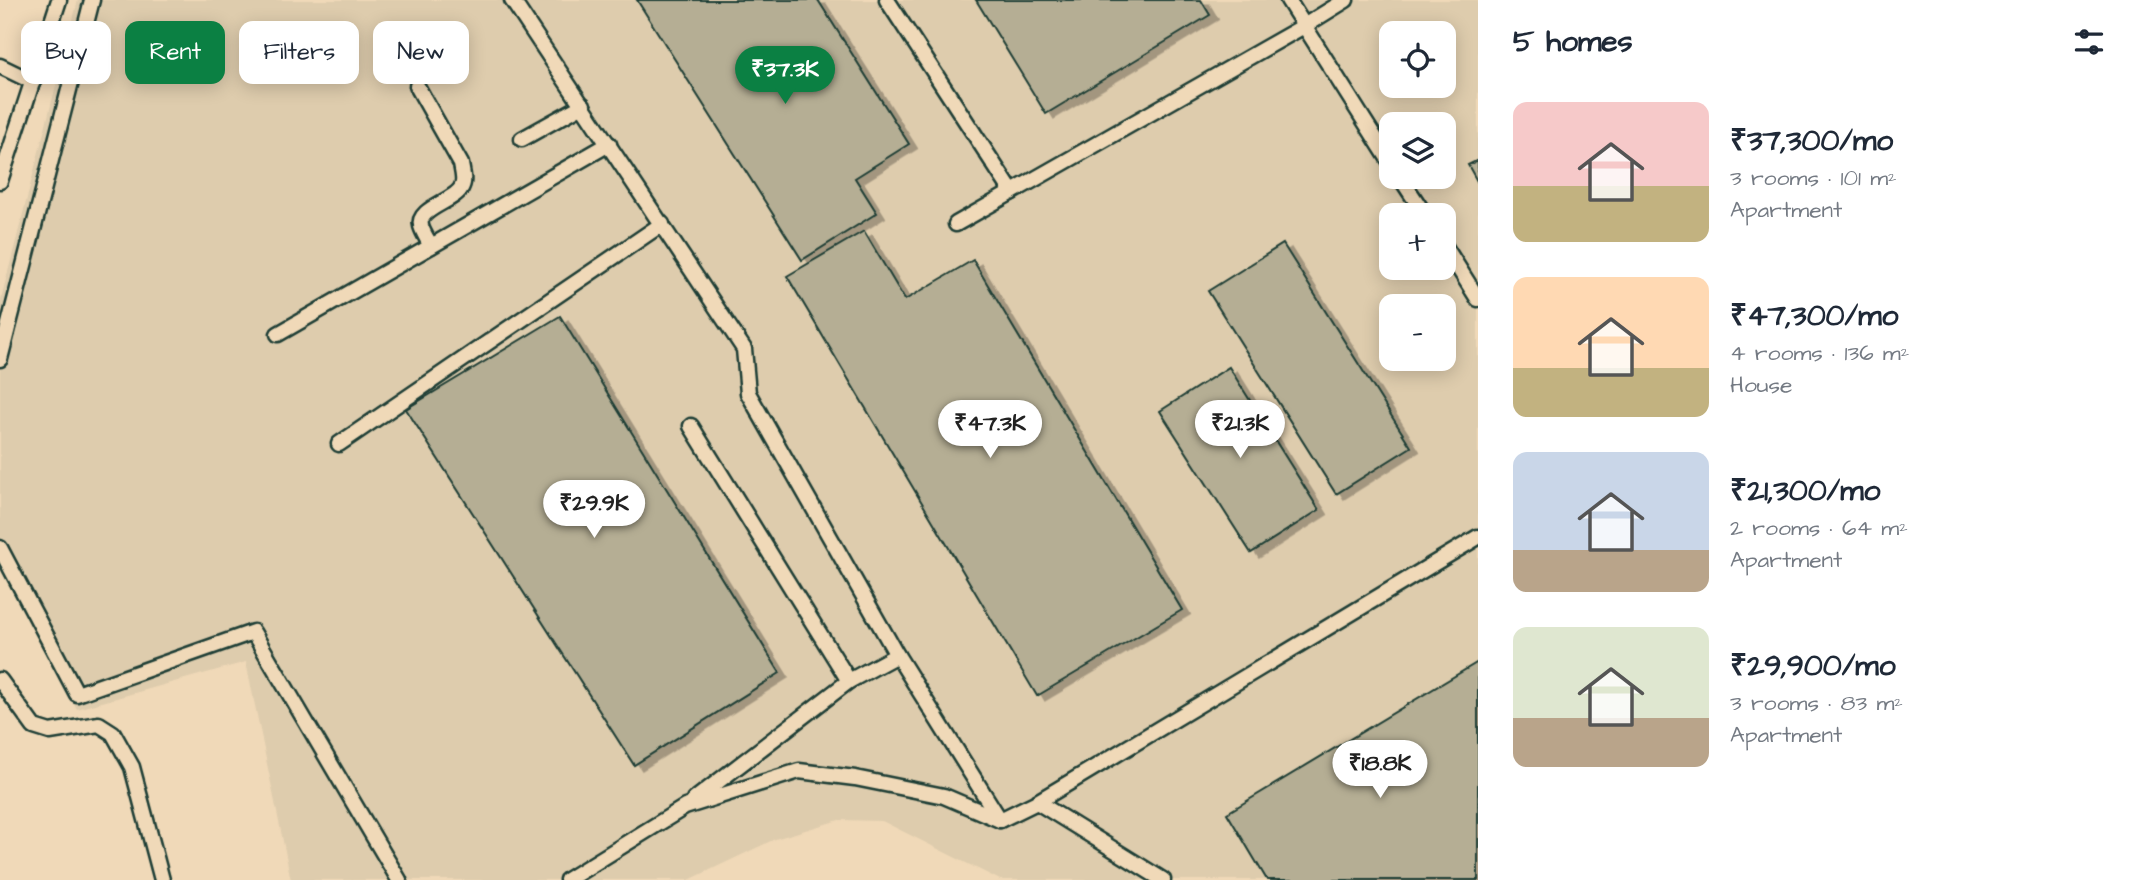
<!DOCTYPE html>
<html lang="en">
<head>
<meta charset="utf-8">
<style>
	:root { --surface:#fff; --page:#f2f2f3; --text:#1f2937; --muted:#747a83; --accent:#0b8043 }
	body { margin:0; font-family:"Architects Daughter",sans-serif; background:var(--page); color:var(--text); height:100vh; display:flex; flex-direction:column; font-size:26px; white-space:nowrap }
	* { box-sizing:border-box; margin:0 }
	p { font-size:23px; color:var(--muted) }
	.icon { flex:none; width:38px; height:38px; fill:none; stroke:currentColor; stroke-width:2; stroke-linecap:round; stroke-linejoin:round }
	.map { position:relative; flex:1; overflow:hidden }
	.sheet { display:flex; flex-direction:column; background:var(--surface); width:665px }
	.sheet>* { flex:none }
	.banner { position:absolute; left:21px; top:21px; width:665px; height:63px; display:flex; gap:14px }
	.tools { position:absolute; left:1379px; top:21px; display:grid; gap:14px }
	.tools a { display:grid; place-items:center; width:77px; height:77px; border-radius:14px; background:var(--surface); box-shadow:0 4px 18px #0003; font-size:35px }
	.price { position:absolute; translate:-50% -60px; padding:0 16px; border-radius:24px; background:#fff; color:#222; font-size:23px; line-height:46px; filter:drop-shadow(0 2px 4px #0008) }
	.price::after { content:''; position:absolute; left:50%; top:42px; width:21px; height:16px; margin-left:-10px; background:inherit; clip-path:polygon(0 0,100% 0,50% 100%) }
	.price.on { background:var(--accent); color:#fff }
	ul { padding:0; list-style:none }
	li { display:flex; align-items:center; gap:21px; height:175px; padding:0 35px }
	li span { display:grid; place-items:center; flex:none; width:196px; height:140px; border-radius:14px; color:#555 }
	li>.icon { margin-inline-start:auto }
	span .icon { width:84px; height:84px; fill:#fffc; stroke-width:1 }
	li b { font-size:30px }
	h2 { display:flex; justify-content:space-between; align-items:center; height:84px; padding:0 35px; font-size:30px }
	.pill { padding:0 24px; border-radius:14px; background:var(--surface); box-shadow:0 4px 18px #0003; font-size:24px; line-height:63px }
	.pill.on { background:var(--accent); color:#fff }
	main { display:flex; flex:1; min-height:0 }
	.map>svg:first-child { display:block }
	.built { fill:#deccad; fill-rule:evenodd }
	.building { fill:#b5ae94; stroke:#1f3d34; stroke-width:2; filter:url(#shadow) }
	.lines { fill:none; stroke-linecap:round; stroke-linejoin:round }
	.lane-casing { stroke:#1f3d34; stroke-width:19 }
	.lane { stroke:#f0d9b8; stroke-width:14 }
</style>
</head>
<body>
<main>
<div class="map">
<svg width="1478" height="880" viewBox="0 0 1478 880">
	<defs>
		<filter id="shadow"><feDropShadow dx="8" dy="4.5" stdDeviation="0" flood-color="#0004"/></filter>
	</defs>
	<rect width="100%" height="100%" fill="#f0d9b8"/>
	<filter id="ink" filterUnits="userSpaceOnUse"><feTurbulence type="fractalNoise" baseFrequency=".0143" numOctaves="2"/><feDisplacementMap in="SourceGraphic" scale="14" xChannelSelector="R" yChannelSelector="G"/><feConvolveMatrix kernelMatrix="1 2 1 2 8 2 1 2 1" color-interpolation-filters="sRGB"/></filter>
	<g filter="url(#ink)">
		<path class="built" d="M78,0H1478V880H1000L882,821L839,820L775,839L689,880H291L246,662L77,709L0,568V303ZM1391,33H1444V86H1391ZM1391,124H1444V177H1391ZM1391,215H1444V268H1391ZM1391,306H1444V359H1391Z"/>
		<g class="building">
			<polygon points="637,0 818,0 909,144 855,178 877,213 802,260"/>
			<polygon points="976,0 1201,0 1210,15 1046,114"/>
			<polygon points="1478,160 1478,183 1468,165"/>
			<polygon points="864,231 905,300 973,260 1182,610 1037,696 787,276"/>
			<polygon points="1283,244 1411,447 1336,494 1208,291"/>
			<polygon points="560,316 780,673 634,765 406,409"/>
			<polygon points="1229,367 1319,510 1251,553 1160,411"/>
			<polygon points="1478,662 1478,880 1267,880 1227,813"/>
		</g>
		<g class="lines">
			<defs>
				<g id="lane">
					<polyline points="512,0 744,349 748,393 897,655 1000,820 1037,802 1478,537"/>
					<polyline points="887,0 1012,192"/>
					<polyline points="1288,0 1391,163"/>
					<polyline points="0,66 33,82"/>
					<path d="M417,86L461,164C462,171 465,180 462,186C457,201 416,208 421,226C423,233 428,240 431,246"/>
					<polyline points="522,139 583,105"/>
					<polyline points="1400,177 1425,215"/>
					<polyline points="0,181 59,0"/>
					<polyline points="956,224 1304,26 1346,0"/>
					<polyline points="1444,245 1478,299"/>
					<polyline points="278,334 609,144"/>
					<polyline points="0,359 92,0"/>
					<polyline points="691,426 849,681"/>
					<polyline points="339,444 662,224"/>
					<polyline points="0,548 77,694 253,632 399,880"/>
					<polyline points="0,680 34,727 50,732 99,724 113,733 132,767 162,880"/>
					<polyline points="694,800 849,681 897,655"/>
					<polyline points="1037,802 1163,880"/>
					<polyline points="567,880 685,807 799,771 855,778 944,796 1000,820"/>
				</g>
			</defs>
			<use href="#lane" class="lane-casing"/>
			<use href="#lane" class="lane"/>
		</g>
	</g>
</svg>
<div class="tools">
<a><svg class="icon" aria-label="locate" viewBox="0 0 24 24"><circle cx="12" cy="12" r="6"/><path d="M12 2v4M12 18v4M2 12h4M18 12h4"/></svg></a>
<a><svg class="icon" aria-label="layers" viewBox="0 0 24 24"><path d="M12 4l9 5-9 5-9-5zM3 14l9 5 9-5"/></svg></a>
<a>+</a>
<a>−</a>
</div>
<b class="price on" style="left:785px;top:106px">₹37.3K</b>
<b class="price" style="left:990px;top:460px">₹47.3K</b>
<b class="price" style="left:1240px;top:460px">₹21.3K</b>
<b class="price" style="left:594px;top:540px">₹29.9K</b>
<b class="price" style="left:1380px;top:800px">₹18.8K</b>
<div class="banner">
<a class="pill">Buy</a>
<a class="pill on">Rent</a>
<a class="pill">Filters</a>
<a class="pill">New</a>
</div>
</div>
<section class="sheet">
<h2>5 homes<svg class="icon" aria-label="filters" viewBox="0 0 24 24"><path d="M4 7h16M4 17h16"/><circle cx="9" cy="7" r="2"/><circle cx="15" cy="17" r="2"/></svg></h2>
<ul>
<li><span style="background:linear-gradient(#f6c9c9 60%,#c2b280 0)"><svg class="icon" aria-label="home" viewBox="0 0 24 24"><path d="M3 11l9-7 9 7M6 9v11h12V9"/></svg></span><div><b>₹37,300/mo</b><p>3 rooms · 101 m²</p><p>Apartment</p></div></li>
<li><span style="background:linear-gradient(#ffd9b3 65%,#c2b280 0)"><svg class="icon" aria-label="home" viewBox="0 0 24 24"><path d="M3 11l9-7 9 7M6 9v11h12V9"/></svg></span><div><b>₹47,300/mo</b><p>4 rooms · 136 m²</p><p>House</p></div></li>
<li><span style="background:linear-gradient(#c9d6e8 70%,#b9a48a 0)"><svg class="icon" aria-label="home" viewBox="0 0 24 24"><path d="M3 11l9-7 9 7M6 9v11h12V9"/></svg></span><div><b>₹21,300/mo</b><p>2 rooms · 64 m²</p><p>Apartment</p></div></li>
<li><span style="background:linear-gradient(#dfe7d0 65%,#b9a48a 0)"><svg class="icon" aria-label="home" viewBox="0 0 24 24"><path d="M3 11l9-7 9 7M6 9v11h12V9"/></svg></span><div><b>₹29,900/mo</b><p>3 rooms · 83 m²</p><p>Apartment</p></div></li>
</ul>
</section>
</main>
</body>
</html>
